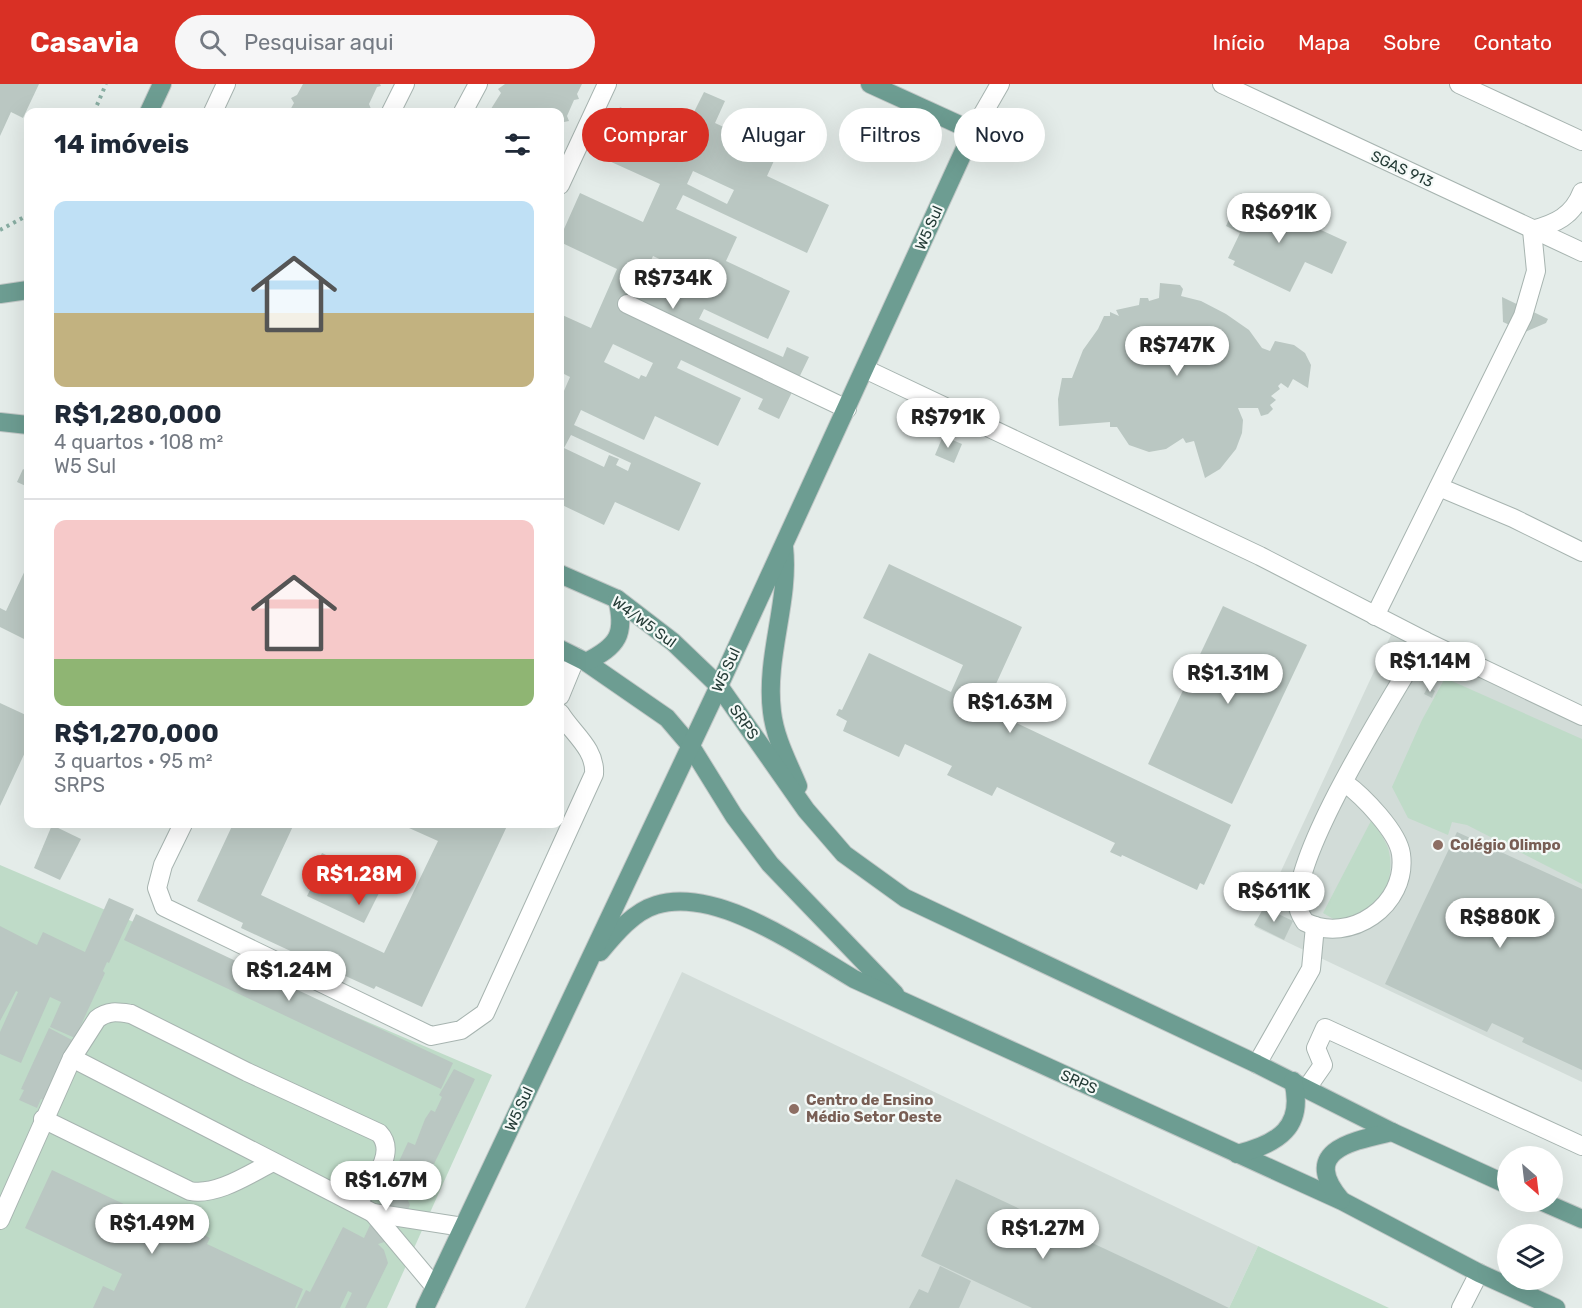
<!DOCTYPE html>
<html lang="pt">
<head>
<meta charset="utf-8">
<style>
	:root { --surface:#fff; --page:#f6f6f7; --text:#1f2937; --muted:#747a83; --line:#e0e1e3; --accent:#d93025 }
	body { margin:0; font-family:Rubik,sans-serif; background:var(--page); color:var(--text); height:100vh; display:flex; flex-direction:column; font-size:22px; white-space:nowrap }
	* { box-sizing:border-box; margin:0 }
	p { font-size:20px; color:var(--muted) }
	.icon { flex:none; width:33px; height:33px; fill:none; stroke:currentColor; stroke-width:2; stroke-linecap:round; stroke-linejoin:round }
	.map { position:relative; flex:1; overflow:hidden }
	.sheet { position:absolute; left:24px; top:24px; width:540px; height:720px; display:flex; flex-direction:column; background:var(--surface); border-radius:12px; box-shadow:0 6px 24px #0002 }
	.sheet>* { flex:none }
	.hud { position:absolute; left:582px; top:24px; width:570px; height:54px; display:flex; gap:12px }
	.needle { width:39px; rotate:152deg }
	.buttons { position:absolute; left:1497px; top:1062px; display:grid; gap:12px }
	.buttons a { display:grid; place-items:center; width:66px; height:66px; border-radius:50%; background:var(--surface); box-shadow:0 6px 24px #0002; font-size:30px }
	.price { position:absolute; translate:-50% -51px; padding:0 14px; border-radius:21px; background:#fff; color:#222; font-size:20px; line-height:39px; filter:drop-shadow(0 2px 3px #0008) }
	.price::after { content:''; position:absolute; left:50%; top:36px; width:18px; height:14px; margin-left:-9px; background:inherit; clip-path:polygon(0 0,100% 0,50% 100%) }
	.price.active { background:var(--accent); color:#fff }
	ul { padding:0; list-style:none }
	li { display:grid; align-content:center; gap:12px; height:318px; padding:0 30px }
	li+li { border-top:2px solid var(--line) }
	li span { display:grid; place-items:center; height:186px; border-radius:12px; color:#555 }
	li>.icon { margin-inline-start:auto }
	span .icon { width:108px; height:108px; fill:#fffc; stroke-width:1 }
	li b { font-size:26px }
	h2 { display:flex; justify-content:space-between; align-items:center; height:72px; padding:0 30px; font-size:26px }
	.chip { padding:0 21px; border-radius:27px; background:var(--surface); box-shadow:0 6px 24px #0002; font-size:21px; line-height:54px }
	.chip.active { background:var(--accent); color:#fff }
	header { display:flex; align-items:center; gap:36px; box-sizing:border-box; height:84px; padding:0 30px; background:var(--accent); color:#fff }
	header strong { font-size:28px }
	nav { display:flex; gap:33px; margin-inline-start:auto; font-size:21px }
	.search { width:420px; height:54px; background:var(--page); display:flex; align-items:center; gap:15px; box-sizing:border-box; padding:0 21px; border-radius:33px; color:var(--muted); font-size:22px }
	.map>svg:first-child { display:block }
	.built { fill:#d2dcd8 }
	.green { fill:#bfdbc8 }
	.building { fill:#bac7c2; fill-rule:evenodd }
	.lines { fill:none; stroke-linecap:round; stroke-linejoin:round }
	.minor-casing { stroke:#a7b4b0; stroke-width:20 }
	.major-casing { stroke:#c2c8c7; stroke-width:20 }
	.path { stroke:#88ada2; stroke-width:4; stroke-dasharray:3 4.5; stroke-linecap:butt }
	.minor { stroke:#fff; stroke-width:18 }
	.major { stroke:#6d9d92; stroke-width:18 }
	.education-dot { fill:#8d6e63; stroke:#f4f9f7; stroke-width:2 }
	.labels { text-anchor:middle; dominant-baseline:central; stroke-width:4.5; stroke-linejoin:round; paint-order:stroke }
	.street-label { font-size:15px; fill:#253c37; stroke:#f4f9f7 }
	.education-label { font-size:15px; font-weight:bold; fill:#785e54; stroke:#f4f9f7; text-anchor:start }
</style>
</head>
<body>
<header>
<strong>Casavia</strong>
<div class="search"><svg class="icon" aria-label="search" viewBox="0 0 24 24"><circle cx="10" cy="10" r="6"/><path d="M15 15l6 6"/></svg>Pesquisar aqui</div>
<nav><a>Início</a><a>Mapa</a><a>Sobre</a><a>Contato</a></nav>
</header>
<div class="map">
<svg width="1582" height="1224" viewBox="0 0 1582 1224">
	<rect width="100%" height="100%" fill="#e4ece9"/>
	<g class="built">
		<polygon points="1391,551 1582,641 1582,998 1255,843"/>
		<polygon points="682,888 1258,1162 1229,1224 525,1224"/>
	</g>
	<g class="green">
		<polygon points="1445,594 1582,655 1582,800 1467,741 1452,738 1448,751 1408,734 1392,703 1422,636"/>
		<path d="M1372,735C1377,744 1384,754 1388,764C1395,786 1387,820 1365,831C1357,834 1345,835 1337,837L1323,829Z"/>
		<polygon points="0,781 492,991 387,1224 0,1224"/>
		<polygon points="1258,1162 1389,1224 1229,1224"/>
	</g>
	<g class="building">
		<polygon points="0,0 39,0 23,34 11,28 0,52"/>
		<polygon points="303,0 380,0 381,2 377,3 369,20 371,25 365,28 289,28 294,19 291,14 297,11"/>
		<polygon points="505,0 582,0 577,10 579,15 574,16 567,32 569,37 564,38 560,47 560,28 489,28 501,9 498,5"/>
		<path d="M704,8L725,17L715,39L778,68L767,92L829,121L807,169L683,111L676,125L737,153L726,177L790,207L768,255L704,225L699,235L783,273L787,263L809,273L779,335L758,325L763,315L681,276L677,284L741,314L718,362L655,332L644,356L581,326L574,341L701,399L679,447L615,418L604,441L560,420V316L570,293L560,288V230L591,244L617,185L560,158V154L580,109L643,138L660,100L598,72L620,23L682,52ZM693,87L734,106L727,120L687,100ZM653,172L689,189L687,194L692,196L685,211L644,192ZM613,260L653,279L646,293L641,291L639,295L604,278ZM571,351L631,379L628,387L616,381L619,375L609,371L604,383L564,364Z"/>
		<polygon points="1241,109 1347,158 1332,190 1305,178 1290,208 1233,181 1235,177 1228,174 1240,149 1226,142"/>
		<polygon points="1160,199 1180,201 1183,205 1181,212 1201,217 1226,230 1249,246 1262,264 1270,267 1275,257 1294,261 1305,269 1311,281 1308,304 1293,295 1288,304 1281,299 1278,302 1280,305 1271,312 1276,316 1270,321 1273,325 1268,330 1261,332 1258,324 1238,324 1243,336 1242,349 1236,365 1220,385 1205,394 1194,357 1186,359 1183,354 1166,365 1149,368 1129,361 1117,343 1110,343 1110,338 1059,342 1058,315 1062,294 1072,294 1083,266 1098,245 1104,232 1110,232 1110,228 1119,232 1116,226 1139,221 1140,214 1148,214 1149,217 1159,214"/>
		<polygon points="1502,213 1548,235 1546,239 1525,248 1503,238"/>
		<polygon points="943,352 962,360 954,379 935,371"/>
		<polygon points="23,385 28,388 28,403 17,398"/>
		<polygon points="28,480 28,557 0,543 0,524 6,527"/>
		<polygon points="889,480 1022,543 985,624 1231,741 1204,801 1200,799 1197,806 1122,771 1121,773 1110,768 1115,759 997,703 992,712 947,691 952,682 905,660 899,673 843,647 847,637 836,631 839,625 842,626 869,569 951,608 963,581 863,534"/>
		<polygon points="1223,522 1307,561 1232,720 1148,680"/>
		<polygon points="1428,603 1435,607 1432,614 1424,610"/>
		<polygon points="0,619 28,632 28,662 0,722"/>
		<polygon points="233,740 294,740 261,811 384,869 438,757 400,740 508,740 422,923 376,902 374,905 317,879 315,884 295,875 297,870 241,844 243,839 197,817"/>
		<polygon points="52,741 81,755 60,796 34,784"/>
		<polygon points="1457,748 1582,805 1582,986 1522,958 1524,954 1492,939 1487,948 1385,900"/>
		<polygon points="322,769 384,799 364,839 307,812 313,800 308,798"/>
		<polygon points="109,814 134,825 109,879 107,878 103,887 105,889 75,954 50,943 61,918 50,913 21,979 0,970 0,948 18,908 16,907 0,937 0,842 37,861 43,848 85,868"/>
		<polygon points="1264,823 1293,837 1284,856 1254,841"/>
		<polygon points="136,830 453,979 441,1005 124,856"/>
		<polygon points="49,944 72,956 44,1016 41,1015 37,1024 19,1016 24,1006 21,1005"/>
		<polygon points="454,985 475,995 422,1105 415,1108 403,1106 410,1121 394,1155 378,1160 384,1166 388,1179 366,1224 345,1224 352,1209 348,1207 340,1224 297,1224 306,1206 310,1208 343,1143 364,1154 389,1100 395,1102 389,1099 408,1058 415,1061 425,1035 431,1026 435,1028 442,1013 439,1011"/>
		<polygon points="52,1086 149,1132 152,1126 210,1154 207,1160 303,1205 295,1224 93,1224 103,1202 114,1207 122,1190 25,1144"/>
		<polygon points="956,1095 1167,1194 1229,1224 1032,1224 921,1172"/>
		<polygon points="940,1182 971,1197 959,1224 909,1224 919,1205 928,1209"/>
	</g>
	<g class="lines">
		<defs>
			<g id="minor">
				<polyline points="1222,0 1582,168"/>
				<polyline points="1459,0 1582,57"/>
				<polyline points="213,28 226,0"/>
				<polyline points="391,28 405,0"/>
				<polyline points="463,28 478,0"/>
				<polyline points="973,47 1000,0"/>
				<polyline points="560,101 607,0"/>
				<polyline points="627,220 847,325"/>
				<polyline points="865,285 1260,472 1425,557 1582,632"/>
				<polyline points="1439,403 1513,434 1582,468"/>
				<path d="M1375,532L1523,232L1536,187L1532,146C1555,140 1573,132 1582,108"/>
				<polyline points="560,612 576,573"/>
				<path d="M1345,699C1363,712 1398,748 1401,770C1408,821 1350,861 1305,838C1302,833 1298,828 1298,821C1294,766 1394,610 1425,557"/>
				<path d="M183,740L163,781L157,804L164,823L431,952L461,946L485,929L594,690C596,665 572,649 560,629"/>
				<polyline points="72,974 373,1129 463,1143"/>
				<polyline points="1257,980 1311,885 1315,842"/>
				<polyline points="1307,1004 1323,981 1316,964 1325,944 1582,1062"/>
				<path d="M43,1035L190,1107C217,1112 249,1090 273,1078"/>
				<polyline points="373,1129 435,1203"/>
				<path d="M0,1136L72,974L97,935C108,926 118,928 131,930L247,988L379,1049C399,1070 369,1101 357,1120"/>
				<polyline points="1461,1224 1479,1189"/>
			</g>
			<g id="major">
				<polyline points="149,28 162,0"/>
				<polyline points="0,210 28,206"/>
				<polyline points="0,338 28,341"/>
				<path d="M784,463C790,518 765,572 772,628C775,654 788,678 798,702"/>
				<polyline points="560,490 617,515 673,558 719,602 806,726 844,770 905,814 1257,980 1392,1048 1508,1101"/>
				<polyline points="560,565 586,578 667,634 690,661 734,732 770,780 895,910"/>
				<path d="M586,578C618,562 626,550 617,515"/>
				<path d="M600,868C615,850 633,828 656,821C717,802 803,865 854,895L1342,1117L1479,1189L1556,1224"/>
				<path d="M1237,1070C1278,1060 1305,1043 1293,997"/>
				<path d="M1341,1116C1299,1066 1353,1057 1392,1048"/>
				<polyline points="1543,1118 1582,1135"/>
				<polyline points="425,1224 719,602 973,47 870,0"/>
			</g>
		</defs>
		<use href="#minor" class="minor-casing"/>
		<use href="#major" class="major-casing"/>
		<g class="path">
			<polyline points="94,28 106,0"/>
			<polyline points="0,146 28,131"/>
		</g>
		<use href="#minor" class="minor"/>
		<use href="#major" class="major"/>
	</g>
	<g class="education-dot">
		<circle cx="1438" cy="761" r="6"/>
		<circle cx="794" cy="1025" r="6"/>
	</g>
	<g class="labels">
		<g class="street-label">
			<text transform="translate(1402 85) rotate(25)">SGAS 913</text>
			<text transform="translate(929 144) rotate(-66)">W5 Sul</text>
			<text transform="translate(644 538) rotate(36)">W4/W5 Sul</text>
			<text transform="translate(726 586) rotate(-65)">W5 Sul</text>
			<text transform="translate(744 638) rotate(55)">SRPS</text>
			<text transform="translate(1079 998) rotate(24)">SRPS</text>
			<text transform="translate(519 1025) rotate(-65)">W5 Sul</text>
		</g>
		<g class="education-label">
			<text x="1450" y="761">Colégio Olimpo</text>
			<text x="806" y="1016">Centro de Ensino<tspan x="806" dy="17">Médio Setor Oeste</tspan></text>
		</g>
	</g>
</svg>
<div class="buttons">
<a><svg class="needle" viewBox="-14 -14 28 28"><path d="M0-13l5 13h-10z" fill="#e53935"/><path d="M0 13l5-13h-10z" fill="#747a83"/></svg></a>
<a><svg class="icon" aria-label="layers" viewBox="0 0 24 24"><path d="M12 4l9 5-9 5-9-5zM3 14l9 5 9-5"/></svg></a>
</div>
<b class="price" style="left:1279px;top:160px">R$691K</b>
<b class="price" style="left:673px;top:226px">R$734K</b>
<b class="price" style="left:1177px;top:293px">R$747K</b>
<b class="price" style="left:948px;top:365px">R$791K</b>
<b class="price" style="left:1430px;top:609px">R$1.14M</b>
<b class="price" style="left:1228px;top:621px">R$1.31M</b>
<b class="price" style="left:1010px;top:650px">R$1.63M</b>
<b class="price active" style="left:359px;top:822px">R$1.28M</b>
<b class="price" style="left:1274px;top:839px">R$611K</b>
<b class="price" style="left:1500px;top:865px">R$880K</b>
<b class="price" style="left:289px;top:918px">R$1.24M</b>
<b class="price" style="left:386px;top:1128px">R$1.67M</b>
<b class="price" style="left:152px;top:1171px">R$1.49M</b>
<b class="price" style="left:1043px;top:1176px">R$1.27M</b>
<div class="hud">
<a class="chip active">Comprar</a>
<a class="chip">Alugar</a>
<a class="chip">Filtros</a>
<a class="chip">Novo</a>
</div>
<section class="sheet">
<h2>14 imóveis<svg class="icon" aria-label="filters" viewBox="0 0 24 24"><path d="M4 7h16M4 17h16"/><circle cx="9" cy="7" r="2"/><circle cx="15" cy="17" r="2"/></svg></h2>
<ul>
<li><span style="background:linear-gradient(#bfe0f5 60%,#c2b280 0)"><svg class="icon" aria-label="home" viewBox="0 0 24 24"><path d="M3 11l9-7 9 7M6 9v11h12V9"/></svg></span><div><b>R$1,280,000</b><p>4 quartos · 108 m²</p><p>W5 Sul</p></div></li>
<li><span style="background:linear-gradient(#f6c9c9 75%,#8fb573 0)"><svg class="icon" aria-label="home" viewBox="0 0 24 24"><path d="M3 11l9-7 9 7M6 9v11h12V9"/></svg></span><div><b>R$1,270,000</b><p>3 quartos · 95 m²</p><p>SRPS</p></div></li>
</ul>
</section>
</div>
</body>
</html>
